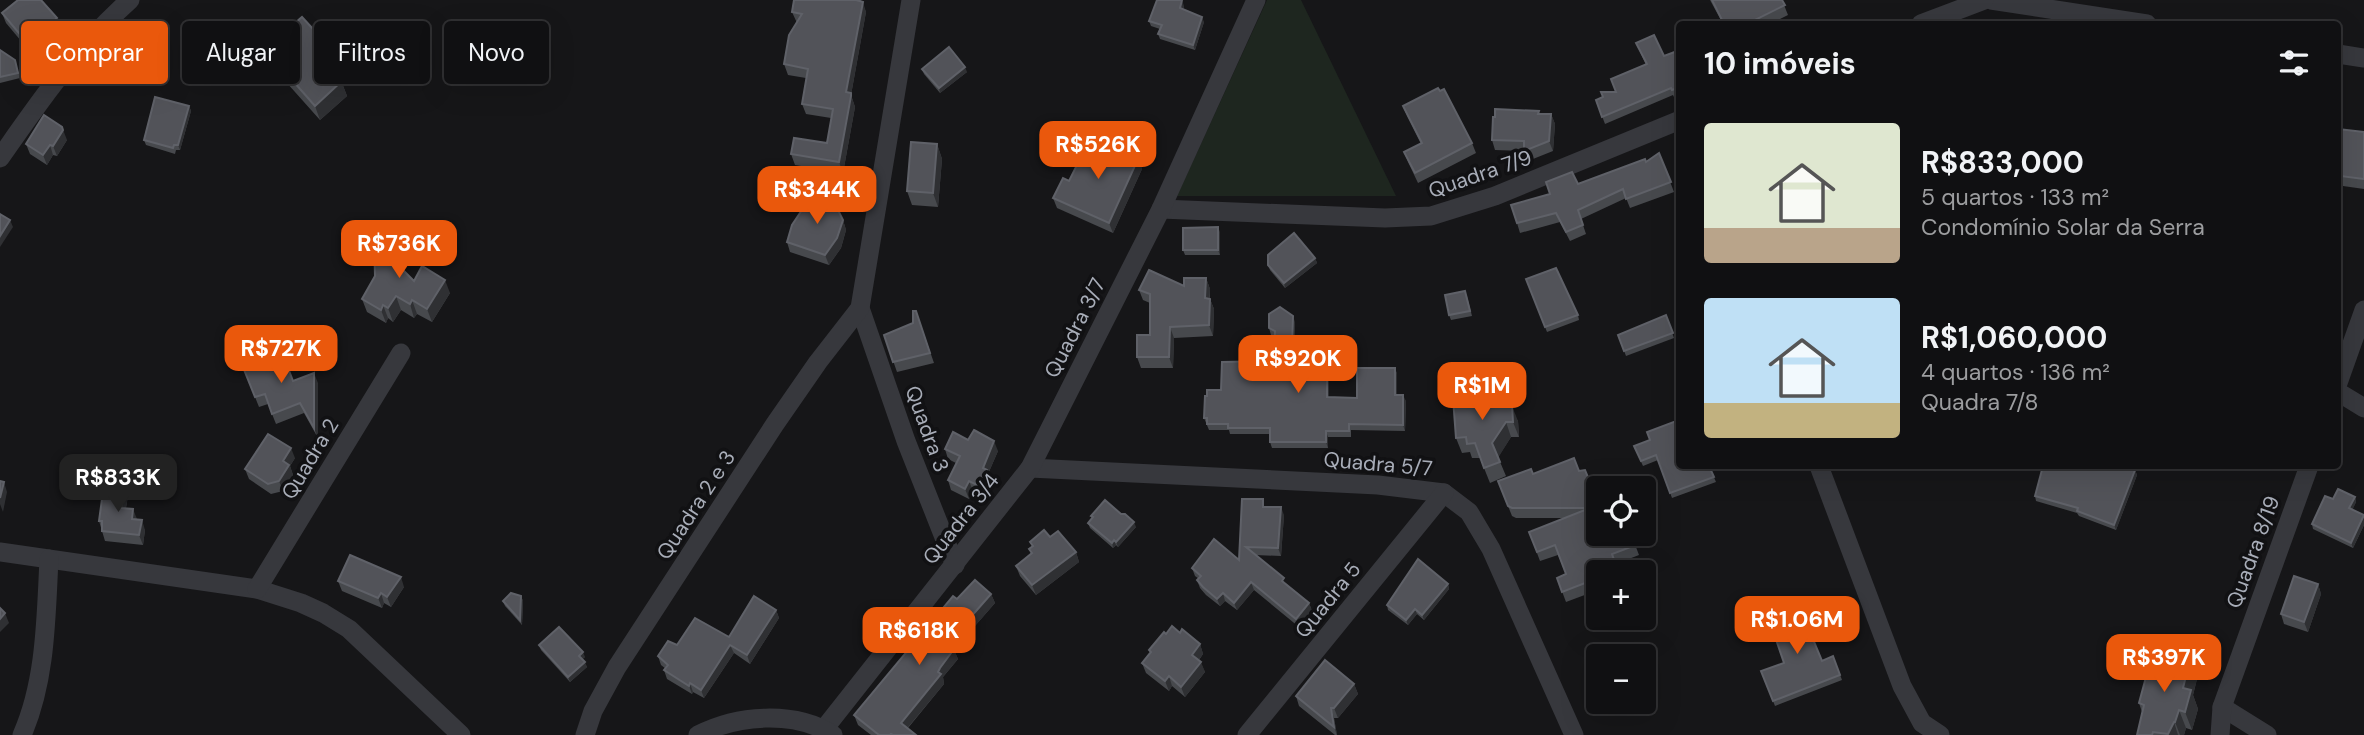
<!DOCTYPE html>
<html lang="pt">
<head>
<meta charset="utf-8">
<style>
	:root { --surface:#101012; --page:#19191b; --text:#f1f3f6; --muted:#9c9d9f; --line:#303032; --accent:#ea580c }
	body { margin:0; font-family:"DM Sans",sans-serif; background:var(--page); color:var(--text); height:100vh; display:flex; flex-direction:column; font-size:26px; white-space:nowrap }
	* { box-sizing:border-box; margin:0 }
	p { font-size:23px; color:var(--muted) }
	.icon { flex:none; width:38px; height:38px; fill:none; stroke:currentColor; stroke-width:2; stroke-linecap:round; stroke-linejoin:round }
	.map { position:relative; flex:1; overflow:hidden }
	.panel { position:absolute; left:1676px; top:21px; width:665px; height:448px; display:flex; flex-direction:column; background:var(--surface); border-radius:7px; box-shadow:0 7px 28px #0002,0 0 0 2px var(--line) }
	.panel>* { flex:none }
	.top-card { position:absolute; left:21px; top:21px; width:665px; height:63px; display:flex; gap:14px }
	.controls { position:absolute; left:1586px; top:476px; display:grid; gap:14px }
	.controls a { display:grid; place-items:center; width:70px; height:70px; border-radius:7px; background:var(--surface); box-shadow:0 7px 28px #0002,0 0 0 2px var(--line); font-size:35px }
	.price { position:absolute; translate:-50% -60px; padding:0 16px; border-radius:14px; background:var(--accent); color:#fff; font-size:23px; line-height:46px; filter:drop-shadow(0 2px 4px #0008) }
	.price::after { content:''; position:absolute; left:50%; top:42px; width:21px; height:16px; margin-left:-10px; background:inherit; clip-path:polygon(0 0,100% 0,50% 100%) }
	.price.on { background:#222; color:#fff }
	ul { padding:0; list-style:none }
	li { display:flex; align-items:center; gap:21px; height:175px; padding:0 28px }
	li span { display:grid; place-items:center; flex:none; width:196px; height:140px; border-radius:7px; color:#555 }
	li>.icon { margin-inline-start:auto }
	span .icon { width:84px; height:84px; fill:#fffc; stroke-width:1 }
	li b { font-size:30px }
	h2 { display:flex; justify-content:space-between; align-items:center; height:84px; padding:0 28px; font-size:30px }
	.tag { padding:0 24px; border-radius:7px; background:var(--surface); box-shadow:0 7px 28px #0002,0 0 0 2px var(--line); font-size:24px; line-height:63px }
	.tag.on { background:var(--accent); color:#fff }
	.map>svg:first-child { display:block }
	.green { fill:#1e261f }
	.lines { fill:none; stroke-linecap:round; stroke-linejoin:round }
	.minor { stroke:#37383d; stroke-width:19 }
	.wall { fill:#47494d }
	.shaded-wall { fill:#2f3033 }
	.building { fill:#525359; stroke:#5f6168; stroke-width:2 }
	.labels { text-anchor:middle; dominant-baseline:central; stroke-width:7; stroke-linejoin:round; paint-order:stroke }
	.street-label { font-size:21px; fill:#a8adb8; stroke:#111113 }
</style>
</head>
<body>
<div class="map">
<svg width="2364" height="735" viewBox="0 0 2364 735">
	<rect width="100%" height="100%" fill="#161618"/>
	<polygon class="green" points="1267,0 1301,0 1396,196 1177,196"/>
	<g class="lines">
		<g class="minor">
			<polyline points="1991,0 2147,24"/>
			<polyline points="1921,24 1984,0"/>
			<polyline points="2338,54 2364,58"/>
			<path d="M0,158C39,102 78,46 130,0"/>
			<polyline points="1161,209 1385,218 1431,216 1495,196 1680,120"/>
			<polyline points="860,308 906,441 955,565"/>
			<polyline points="2338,383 2364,310"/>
			<polyline points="2338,392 2364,408"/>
			<polyline points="1819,466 1902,686 1922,723 1940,735"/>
			<polyline points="1030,468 1378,485 1444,493 1469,512 1491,549 1574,735"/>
			<polyline points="0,552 257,589 301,603 323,613 349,629 461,735"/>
			<polyline points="257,589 401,353"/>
			<polyline points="2222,707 2267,735"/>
			<polyline points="824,729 1030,468 1161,209 1256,0"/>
			<path d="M22,735C46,681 46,617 49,559"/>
			<polyline points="585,735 593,711 617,667 775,424 818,362 860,308 911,0"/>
			<path d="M698,735C737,715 794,710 833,735"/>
			<polyline points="1247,735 1444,493"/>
			<polyline points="2220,735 2222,707 2309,466"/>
		</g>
	</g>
	<g class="wall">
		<polygon points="794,0 861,0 866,12 851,95 855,107 843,173 795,165 791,154 827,143 831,118 806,114 802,104 806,78 788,75 784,64 797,23 792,12"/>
		<polygon points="1710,0 1782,0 1788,15 1770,24 1723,24"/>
		<polygon points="1184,6 1183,10 1204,22 1195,50 1160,39 1158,34 1160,29 1151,26 1149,21"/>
		<polygon points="2,13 61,28 32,54 6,23"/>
		<polygon points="313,29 335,36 341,55 346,60 351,75 342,83 347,96 320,120 270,64 265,49"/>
		<polygon points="414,43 415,48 417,64 404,76 383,51 381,46"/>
		<polygon points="1636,43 1664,56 1680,50 1680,95 1674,97 1673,95 1605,124 1596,100 1616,92 1646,65"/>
		<polygon points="0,50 15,60 20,78 0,83"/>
		<polygon points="922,69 967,72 940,93 924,74"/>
		<polygon points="189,106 191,111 180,150 176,150 175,154 146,145 144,140"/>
		<polygon points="1403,106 1472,143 1476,153 1418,183 1408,162 1404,152 1421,144 1407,116"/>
		<polygon points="1539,111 1539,114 1551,114 1555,124 1553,151 1528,161 1524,151 1495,150 1492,140"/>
		<polygon points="2338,129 2364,132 2364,189 2343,186 2340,176 2340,171 2338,171"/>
		<polygon points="67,140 57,156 53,155 47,165 30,154 26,144"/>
		<polygon points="937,144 942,159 938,207 912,205 907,191"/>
		<polygon points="1108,150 1138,159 1142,169 1113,233 1057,208 1053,198 1069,181"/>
		<polygon points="1659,153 1674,192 1630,208 1626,198 1581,219 1586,234 1570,241 1560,222 1520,233 1517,223 1550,194 1646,162"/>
		<polygon points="843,220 846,230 841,248 829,265 790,252 787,242"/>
		<polygon points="1220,232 1220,255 1185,255 1183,250"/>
		<polygon points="395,238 400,251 401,267 414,281 450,293 432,322 417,314 414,318 401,310 393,322 388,318 386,323 367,312 362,299 375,276"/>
		<polygon points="1315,258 1317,263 1285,288 1270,270 1268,265"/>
		<polygon points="1206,278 1210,289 1210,299 1214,309 1213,336 1174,338 1173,368 1141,368 1137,357 1150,335 1150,303 1143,300 1139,290 1184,286"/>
		<polygon points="1526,279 1578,315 1579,320 1547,332"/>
		<polygon points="1467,296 1472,316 1451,320 1449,315"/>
		<polygon points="916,311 934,363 897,372 884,335 913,323"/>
		<polygon points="1666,315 1674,338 1626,356 1618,335"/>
		<polygon points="1295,322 1294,348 1307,354 1307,367 1329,374 1329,397 1357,398 1395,368 1397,374 1397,395 1406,401 1405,431 1351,430 1351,437 1328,437 1328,448 1272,448 1270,442 1270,434 1230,434 1229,430 1209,430 1204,418 1207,396 1274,361 1275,336 1271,335 1269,328"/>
		<polygon points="243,367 293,381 318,383 318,438 304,413 276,424 268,404 259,407"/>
		<polygon points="1495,395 1518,421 1519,437 1511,437 1498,457 1506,476 1490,483 1480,458 1472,458 1470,452 1462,453 1456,438"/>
		<polygon points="968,440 998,451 988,474 991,480 982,496 973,491 969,499 951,490 948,480 956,463 948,459 945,449"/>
		<polygon points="1650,440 1680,466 1709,466 1716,482 1672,498 1658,460 1643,466 1636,451"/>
		<polygon points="295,458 290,466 293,475 283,491 271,494 249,479 245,469"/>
		<polygon points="1574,458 1598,534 1631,534 1639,555 1616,564 1619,572 1598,572 1598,590 1566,602 1557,578 1566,574 1558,555 1540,561 1529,532 1565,518 1516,518 1512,516 1498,481 1533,474"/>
		<polygon points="2135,470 2137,475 2116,530 2079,516 2077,513 2036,501 2035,496"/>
		<polygon points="124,486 128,496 126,508 145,530 143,545 105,541 99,521 107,499"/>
		<polygon points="2355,497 2356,502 2352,510 2364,515 2364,525 2353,548 2313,529 2312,524 2333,499"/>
		<polygon points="1266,507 1284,515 1281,556 1255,555 1286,584 1309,603 1312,611 1299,627 1254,590 1237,610 1225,601 1220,606 1206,595 1200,588 1197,580 1199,579 1195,576 1192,568 1239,560"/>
		<polygon points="1091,516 1136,527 1118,547 1116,545 1113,548 1090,528 1088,523 1092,518"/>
		<polygon points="1050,537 1076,552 1079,562 1036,595 1020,576 1016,566 1031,554 1029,549 1032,547 1030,542"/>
		<polygon points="338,581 404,587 391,607 384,603 382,608 342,591"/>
		<polygon points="1448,584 1449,589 1424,620 1417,614 1408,625 1388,610 1387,605"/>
		<polygon points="2318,584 2321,594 2308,632 2284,624 2281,614"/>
		<polygon points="991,594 995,603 954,650 958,659 943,677 944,684 908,728 916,735 871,735 858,725 854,715 957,599"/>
		<polygon points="521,596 523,601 522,625 505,606 503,601"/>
		<polygon points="1803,603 1813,628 1810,630 1822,661 1833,656 1842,680 1775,706 1761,671 1784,663 1789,612"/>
		<polygon points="776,610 779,618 750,664 734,653 704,698 693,692 692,694 667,679 664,670 666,669 661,665 658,656 677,645 729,637"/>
		<polygon points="1180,633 1200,644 1203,654 1199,660 1205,672 1185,697 1172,686 1169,691 1146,673 1142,663 1150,653 1149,650 1166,634"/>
		<polygon points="539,645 585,657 582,659 587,667 570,682 541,650"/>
		<polygon points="2197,679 2193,695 2198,709 2192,730 2186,728 2184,735 2137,735 2142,712 2139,703"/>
		<polygon points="1354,684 1358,694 1338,718 1334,718 1337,735 1335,735 1299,706 1296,696"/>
	</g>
	<g class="shaded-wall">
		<polygon points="1182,0 1184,6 1181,14 1180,8"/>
		<polygon points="863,2 866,12 851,95 855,107 843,173 839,162 846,92"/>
		<polygon points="1202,17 1204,22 1195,50 1193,45"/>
		<polygon points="57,18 61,28 32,54 28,44"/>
		<polygon points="335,36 340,51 340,52 343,62 331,40"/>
		<polygon points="414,43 415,48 417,64 404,76 402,71"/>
		<polygon points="346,60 351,75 342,83 347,96 320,120 315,106 333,72"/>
		<polygon points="965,67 967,72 940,93 939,88"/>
		<polygon points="189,106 191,111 180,150 178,145"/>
		<polygon points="1551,114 1555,124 1553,151 1549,141"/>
		<polygon points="62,127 67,140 57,156 53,146"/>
		<polygon points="937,144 942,159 938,207 933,193"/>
		<polygon points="50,145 53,155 47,165 43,155"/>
		<polygon points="1138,159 1142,169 1113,233 1109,223"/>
		<polygon points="10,220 13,227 0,247 0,236"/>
		<polygon points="843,220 846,230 841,248 829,265 825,255"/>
		<polygon points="1218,227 1220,232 1220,255 1218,250"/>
		<polygon points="395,238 400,251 401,276 396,263"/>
		<polygon points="2338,242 2341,249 2339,252 2343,262 2338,279"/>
		<polygon points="1315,258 1317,263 1285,288 1284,283"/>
		<polygon points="1206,278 1210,289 1209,309 1205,298"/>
		<polygon points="445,280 450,293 432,322 427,309"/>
		<polygon points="396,296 401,310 393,322 388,308"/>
		<polygon points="1210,299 1214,309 1213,336 1209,325"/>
		<polygon points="412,300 417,314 414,318 410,304"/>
		<polygon points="383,305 388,318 386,323 381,310"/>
		<polygon points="1293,316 1295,322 1294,354 1292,348"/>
		<polygon points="1170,327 1174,338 1173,368 1169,357"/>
		<polygon points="1305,348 1307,354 1307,373 1305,367"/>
		<polygon points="1327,368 1329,374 1329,403 1327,397"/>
		<polygon points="1395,368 1397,374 1397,401 1395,395"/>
		<polygon points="314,373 318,383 318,438 314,428"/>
		<polygon points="1403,395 1406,401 1405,431 1403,425"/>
		<polygon points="1512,406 1518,421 1519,437 1513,422"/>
		<polygon points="1506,422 1511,437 1498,458 1492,443"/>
		<polygon points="1326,431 1328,437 1328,448 1326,442"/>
		<polygon points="994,441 998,451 988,474 991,480 982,496 979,486 983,468"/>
		<polygon points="291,448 295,458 290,466 293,475 283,491 279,481 283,461"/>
		<polygon points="2135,470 2137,475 2116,530 2114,525"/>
		<polygon points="969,481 973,491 969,499 965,489"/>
		<polygon points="4,482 7,492 3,512 0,504 0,498"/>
		<polygon points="124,486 128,496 124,518 121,508"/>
		<polygon points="2355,497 2356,502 2351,513 2349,508"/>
		<polygon points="1281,507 1284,515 1281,556 1278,548"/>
		<polygon points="133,509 137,519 132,519"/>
		<polygon points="2364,517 2364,525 2353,548 2351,543"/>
		<polygon points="142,520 145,530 143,545 139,535"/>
		<polygon points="1134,522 1136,527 1118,547 1116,542"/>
		<polygon points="1114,540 1116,545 1113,548 1112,543"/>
		<polygon points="1076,552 1079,562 1036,595 1032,585"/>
		<polygon points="401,577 404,587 391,607 387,597"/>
		<polygon points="1251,582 1254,590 1237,610 1234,603"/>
		<polygon points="1448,584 1449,589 1424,620 1422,615"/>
		<polygon points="2318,584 2321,594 2308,632 2304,622"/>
		<polygon points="381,593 384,603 382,608 378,598"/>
		<polygon points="1223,593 1225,601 1220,606 1217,599"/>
		<polygon points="991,594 995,603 954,650 958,659 943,677 944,684 904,732 901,723 938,672 947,644"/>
		<polygon points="521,596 523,601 522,625 520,620"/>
		<polygon points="1309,603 1312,611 1299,627 1296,619"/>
		<polygon points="1415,609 1417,614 1408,625 1406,620"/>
		<polygon points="776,610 779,618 750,664 747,655"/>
		<polygon points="5,613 9,623 0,632 0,619"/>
		<polygon points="1200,644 1203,654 1195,665 1192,655"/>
		<polygon points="730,645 734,653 704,698 701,690"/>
		<polygon points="583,652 585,657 581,661 579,656"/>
		<polygon points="2190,660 2197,679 2193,695 2198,709 2192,730 2185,712 2183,688"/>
		<polygon points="585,662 587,667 570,682 568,677"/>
		<polygon points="1201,662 1205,672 1185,697 1181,687"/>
		<polygon points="1169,676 1172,686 1169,691 1165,681"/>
		<polygon points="690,683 693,692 692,694 689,686"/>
		<polygon points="1354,684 1358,694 1338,718 1334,708"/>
		<polygon points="1331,708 1334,718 1337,735 1334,727"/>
		<polygon points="2179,710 2186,728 2184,735 2180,735 2175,722"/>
		<polygon points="2174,722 2178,735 2168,735 2168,734"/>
	</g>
	<g class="building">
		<polygon points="18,0 41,0 57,18 28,44 2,13"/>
		<polygon points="794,0 856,0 863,2 846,92 851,93 851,96 839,162 791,154 794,138 827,143 833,109 802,104 808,69 784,64 789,35 802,14 792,12"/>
		<polygon points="1157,0 1182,0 1180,8 1202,17 1193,45 1158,34 1162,25 1149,21"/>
		<polygon points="1712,0 1782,0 1785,5 1747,24 1724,24"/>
		<polygon points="302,17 313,29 321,21 335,36 331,40 338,48 336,49 346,60 333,72 342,81 315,106 265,49"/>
		<polygon points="401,29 414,43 415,59 402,71 381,46"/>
		<polygon points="1654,35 1664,56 1680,50 1680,87 1672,90 1671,88 1602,117 1596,100 1603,97 1601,92 1616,92 1611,79 1647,64 1636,43"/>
		<polygon points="949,47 965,67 939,88 922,69"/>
		<polygon points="0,50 15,60 18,73 0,77"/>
		<polygon points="1438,88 1440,91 1444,89 1472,143 1415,173 1404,152 1422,143 1403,106"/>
		<polygon points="155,97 189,106 178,145 174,145 173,148 144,140"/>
		<polygon points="1495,109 1539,111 1538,114 1551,114 1549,141 1524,151 1524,141 1492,140 1493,117 1495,117"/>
		<polygon points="44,115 62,127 63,130 53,146 50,145 43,155 26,144"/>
		<polygon points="2338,129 2364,132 2364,179 2340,176 2341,162 2338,161"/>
		<polygon points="1089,141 1108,150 1110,146 1138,159 1109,223 1053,198 1063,178 1069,181"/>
		<polygon points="911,142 937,144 933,193 907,191"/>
		<polygon points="1659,153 1671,182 1626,199 1623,189 1578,210 1583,225 1566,232 1556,213 1517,223 1511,205 1550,194 1546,182 1572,172 1578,184 1645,159 1646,162"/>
		<polygon points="810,198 832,198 843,220 837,238 825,255 787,242 792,225"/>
		<polygon points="0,214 10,220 0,236"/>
		<polygon points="1218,227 1218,250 1183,250 1183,228"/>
		<polygon points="1294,233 1315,258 1284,283 1268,265 1268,255"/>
		<polygon points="374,238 395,238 396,263 414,281 422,266 445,280 427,309 412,300 410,304 396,296 388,308 383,305 381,310 362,299 375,276"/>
		<polygon points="1556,268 1578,315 1545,327 1526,279"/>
		<polygon points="1149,270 1184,286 1184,278 1206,278 1205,298 1210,299 1209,325 1170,327 1169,357 1137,357 1137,335 1150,335 1150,294 1139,290"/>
		<polygon points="1465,291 1470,311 1449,315 1445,295"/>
		<polygon points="1280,307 1293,316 1292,348 1305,348 1305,367 1327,368 1327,397 1357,398 1357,368 1395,368 1395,395 1403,395 1403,425 1349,424 1349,431 1326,431 1326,442 1270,442 1270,428 1228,428 1228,424 1207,424 1207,418 1204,418 1205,396 1207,396 1207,390 1221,390 1222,362 1274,361 1275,331 1269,328 1269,314"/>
		<polygon points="913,311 916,311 930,353 893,362 884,335 913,323"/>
		<polygon points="1666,315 1673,333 1624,351 1618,335"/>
		<polygon points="282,352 293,381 314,373 314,428 300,403 272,414 265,394 255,397 243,367"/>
		<polygon points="1492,387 1492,393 1505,406 1512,406 1513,422 1506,422 1492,443 1500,462 1484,468 1475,443 1467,444 1466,437 1456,438 1453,398 1475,396 1475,388"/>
		<polygon points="1679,420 1680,423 1680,466 1709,466 1714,477 1670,493 1656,455 1641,461 1634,446 1650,440 1647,432"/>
		<polygon points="974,430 994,441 983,468 987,470 979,486 969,481 965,489 948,480 960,456 945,449 953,432 968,440"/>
		<polygon points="268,434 291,448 283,461 289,465 279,481 268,484 245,469"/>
		<polygon points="1574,458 1579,471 1585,470 1598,501 1598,534 1631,534 1636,545 1612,554 1618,571 1614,572 1598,572 1598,578 1562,592 1557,578 1566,574 1555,545 1537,552 1529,532 1590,508 1512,508 1508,506 1498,481 1531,469 1533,474"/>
		<polygon points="2043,466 2121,466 2135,470 2114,525 2077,511 2078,508 2035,496"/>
		<polygon points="0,481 4,482 0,498"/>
		<polygon points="109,484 124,486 121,508 133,509 132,519 142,520 139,535 102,531 102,521 99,521 102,499 107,499"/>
		<polygon points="2338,489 2355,497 2349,508 2364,515 2351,543 2312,524 2325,496 2333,499"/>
		<polygon points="1242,499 1263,499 1263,507 1281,507 1278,548 1246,547 1284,578 1282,581 1309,603 1296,619 1251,582 1234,603 1223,593 1217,599 1203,587 1197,580 1201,576 1192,568 1214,539 1239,560"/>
		<polygon points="1105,500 1121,514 1125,514 1134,522 1116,542 1114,540 1112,543 1088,523 1093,517 1091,516"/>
		<polygon points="1044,530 1050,537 1058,531 1076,552 1032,585 1016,566 1032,553 1029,549 1033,546 1030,542"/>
		<polygon points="350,555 401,577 387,597 381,593 378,598 338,581"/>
		<polygon points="1418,559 1448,584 1422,615 1415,609 1406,620 1387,605"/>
		<polygon points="2294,576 2318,584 2304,622 2281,614"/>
		<polygon points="975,580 991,594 947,644 954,649 940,668 938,672 941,674 901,723 916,735 893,735 891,734 890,735 879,735 854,715 953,596 957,599"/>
		<polygon points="511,593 521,596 520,620 503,601"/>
		<polygon points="754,596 776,610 747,655 730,645 701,690 690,683 689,686 664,670 668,665 658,656 668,641 677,645 695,618 729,637"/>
		<polygon points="1803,603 1811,623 1807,625 1822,661 1833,656 1840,675 1773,701 1761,671 1784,663 1769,619 1789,612 1788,609"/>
		<polygon points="0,608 5,613 0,619"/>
		<polygon points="1172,626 1180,633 1182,629 1200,644 1192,655 1201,662 1181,687 1169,676 1165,681 1142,663 1151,652 1149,650 1164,632 1166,634"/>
		<polygon points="559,627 583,652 579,656 585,662 568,677 539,645"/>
		<polygon points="2159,650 2190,660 2183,688 2191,690 2185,712 2179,710 2175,722 2174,722 2168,734 2153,732 2152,735 2137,735 2144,705 2139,703 2146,677 2149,667 2154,666"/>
		<polygon points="1325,660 1354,684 1334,708 1331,708 1334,727 1296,696"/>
	</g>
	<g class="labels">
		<g class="street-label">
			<text transform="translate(1480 174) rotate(-19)">Quadra 7/9</text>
			<text transform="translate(1075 328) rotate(-63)">Quadra 3/7</text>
			<text transform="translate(927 429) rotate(70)">Quadra 3</text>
			<text transform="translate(310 459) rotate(-59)">Quadra 2</text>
			<text transform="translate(1378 464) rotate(5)">Quadra 5/7</text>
			<text transform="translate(696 505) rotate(-57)">Quadra 2 e 3</text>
			<text transform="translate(961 519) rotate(-52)">Quadra 3/4</text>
			<text transform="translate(2253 552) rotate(-70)">Quadra 8/19</text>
			<text transform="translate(1328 600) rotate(-51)">Quadra 5</text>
		</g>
	</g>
</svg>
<div class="controls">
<a><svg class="icon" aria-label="locate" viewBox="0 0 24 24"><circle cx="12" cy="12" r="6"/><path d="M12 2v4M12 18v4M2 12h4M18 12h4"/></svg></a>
<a>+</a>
<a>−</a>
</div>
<b class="price" style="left:1098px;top:181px">R$526K</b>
<b class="price" style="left:817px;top:226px">R$344K</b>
<b class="price" style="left:399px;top:280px">R$736K</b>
<b class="price" style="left:281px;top:385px">R$727K</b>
<b class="price" style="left:1298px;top:395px">R$920K</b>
<b class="price" style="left:1482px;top:422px">R$1M</b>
<b class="price on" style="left:118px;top:514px">R$833K</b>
<b class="price" style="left:1797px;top:656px">R$1.06M</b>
<b class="price" style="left:919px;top:667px">R$618K</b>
<b class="price" style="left:2164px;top:694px">R$397K</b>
<div class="top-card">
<a class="tag on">Comprar</a>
<a class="tag">Alugar</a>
<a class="tag">Filtros</a>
<a class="tag">Novo</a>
</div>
<section class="panel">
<h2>10 imóveis<svg class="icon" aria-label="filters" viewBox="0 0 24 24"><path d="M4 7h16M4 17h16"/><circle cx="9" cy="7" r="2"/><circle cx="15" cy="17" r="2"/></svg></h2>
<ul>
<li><span style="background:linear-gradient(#dfe7d0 75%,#b9a48a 0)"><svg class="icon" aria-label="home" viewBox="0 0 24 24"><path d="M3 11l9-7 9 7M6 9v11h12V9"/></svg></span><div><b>R$833,000</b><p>5 quartos · 133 m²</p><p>Condomínio Solar da Serra</p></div></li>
<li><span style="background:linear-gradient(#bfe0f5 75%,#c2b280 0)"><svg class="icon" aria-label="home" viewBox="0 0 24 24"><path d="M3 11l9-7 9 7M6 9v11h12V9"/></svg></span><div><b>R$1,060,000</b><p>4 quartos · 136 m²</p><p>Quadra 7/8</p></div></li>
</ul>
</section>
</div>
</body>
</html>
